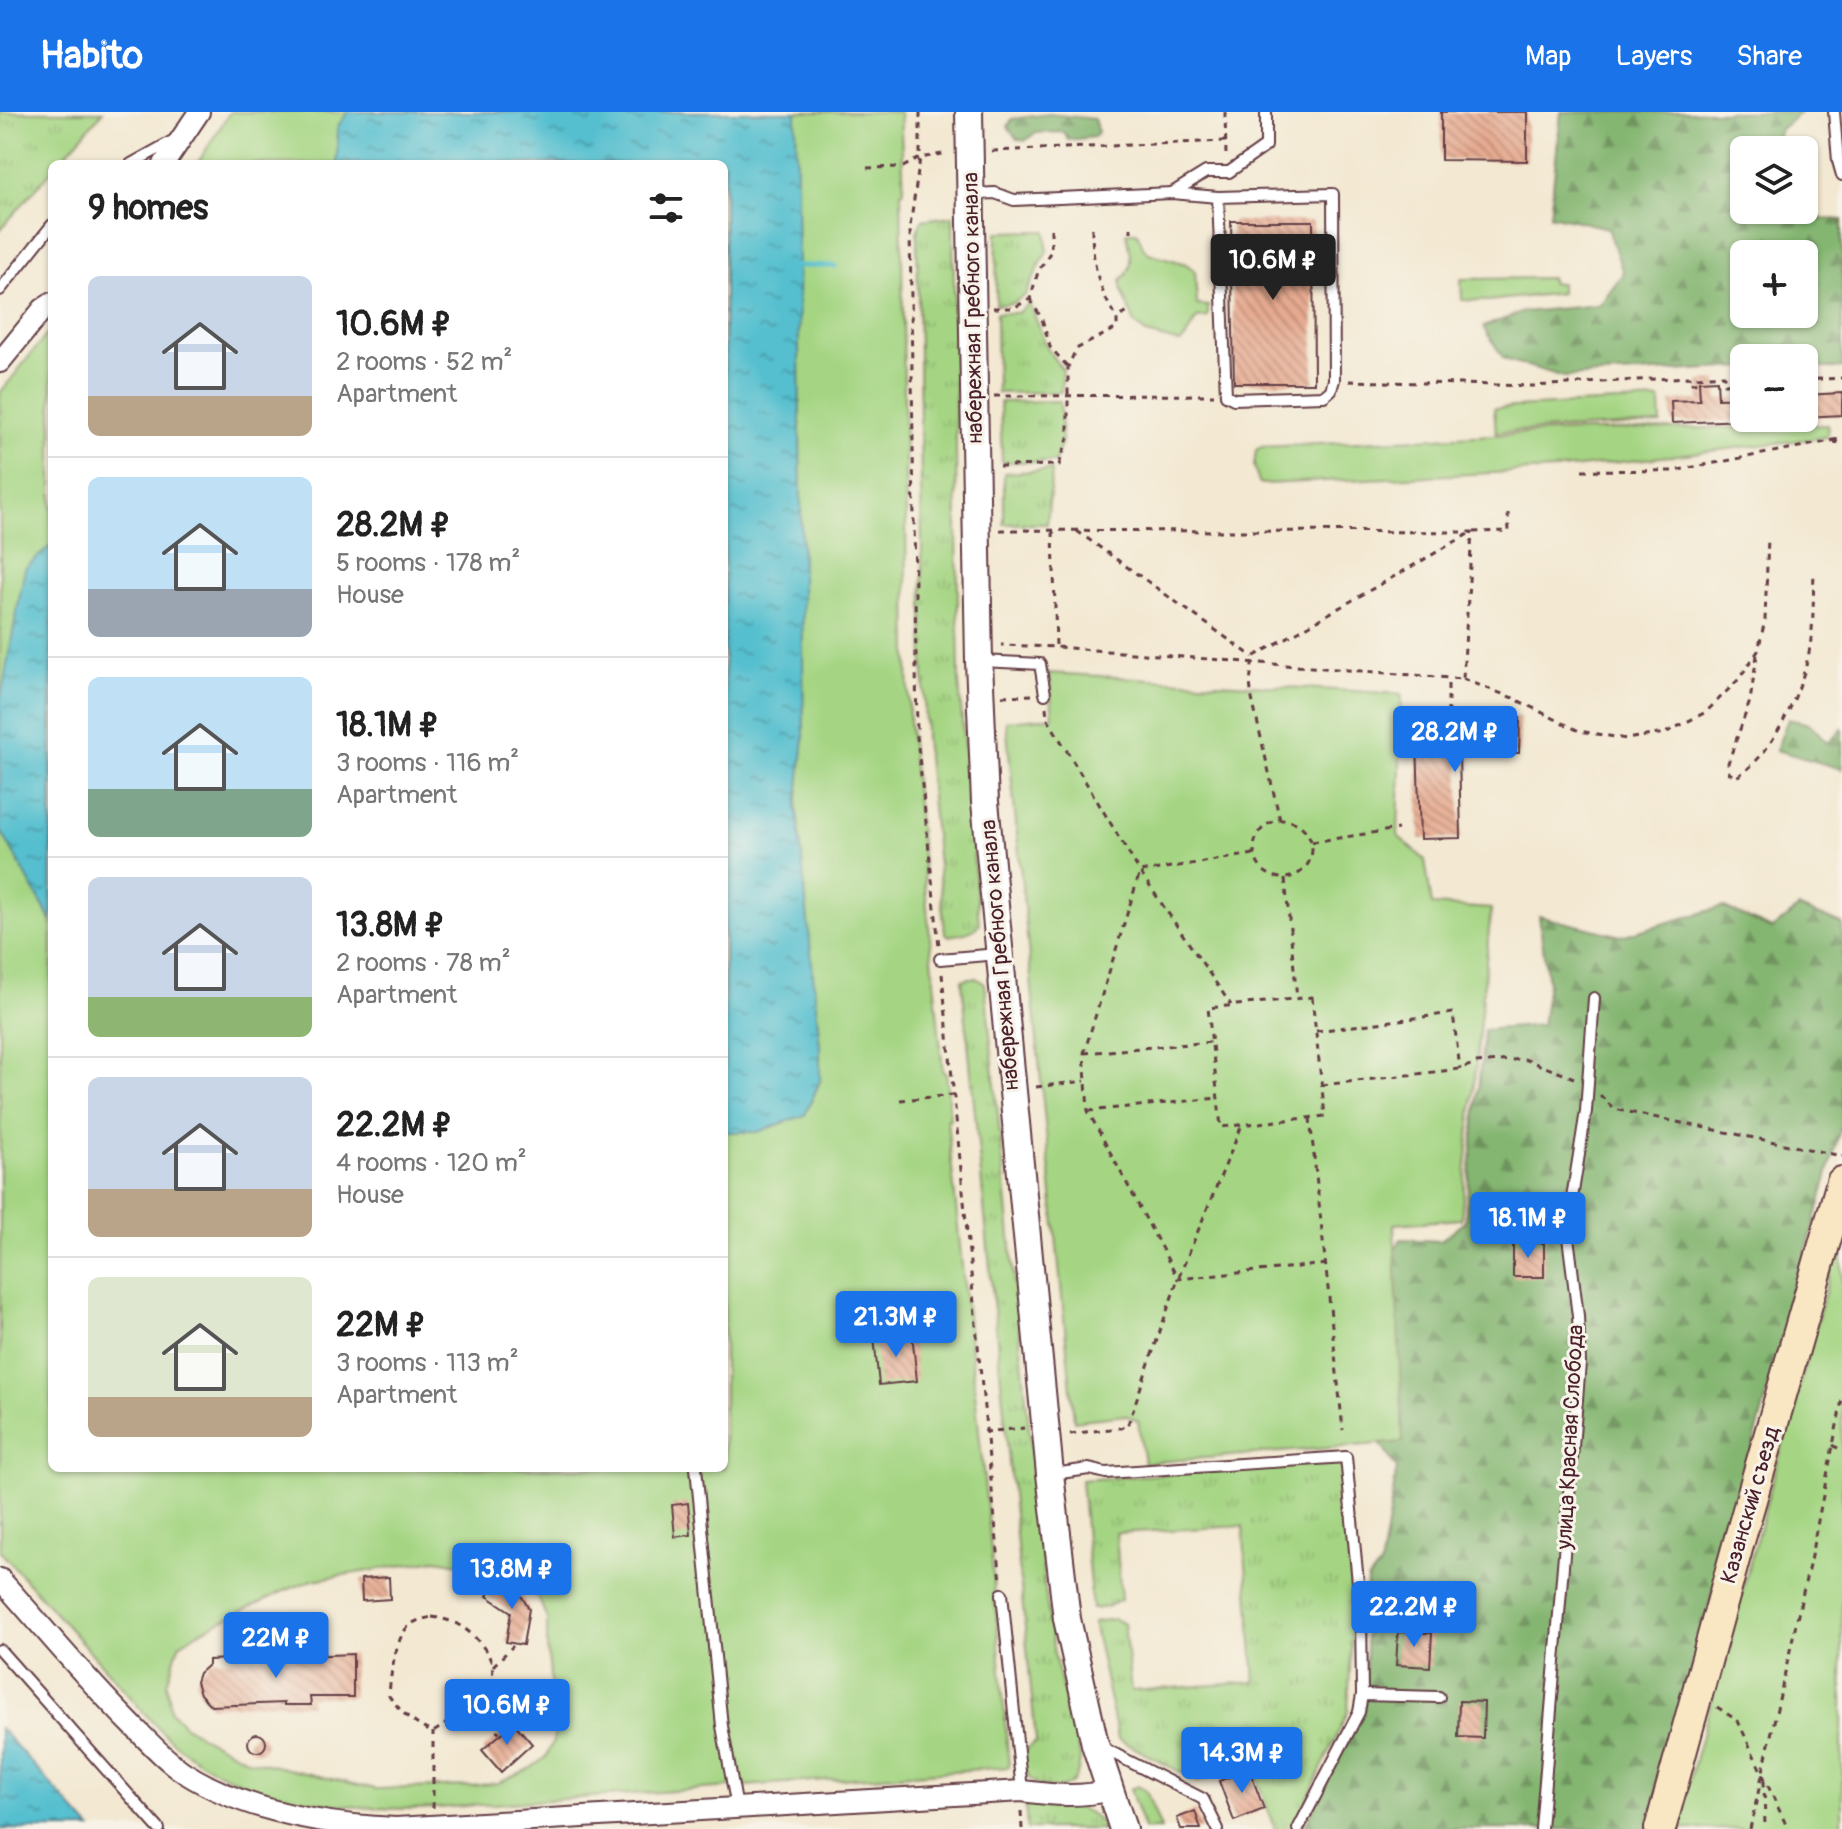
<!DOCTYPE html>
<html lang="en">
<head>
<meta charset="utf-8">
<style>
	:root { --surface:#fff; --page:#f2f2f2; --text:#222; --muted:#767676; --line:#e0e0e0; --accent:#1a73e8 }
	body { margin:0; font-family:Pangolin,sans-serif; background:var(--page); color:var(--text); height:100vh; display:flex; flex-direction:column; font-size:30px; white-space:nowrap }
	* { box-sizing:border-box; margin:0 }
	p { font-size:26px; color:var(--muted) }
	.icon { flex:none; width:44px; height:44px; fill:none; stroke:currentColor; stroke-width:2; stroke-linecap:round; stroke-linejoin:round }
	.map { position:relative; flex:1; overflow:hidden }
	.details { position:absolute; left:48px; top:48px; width:680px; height:1312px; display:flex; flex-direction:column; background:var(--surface); border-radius:12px; box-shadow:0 2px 6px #0004 }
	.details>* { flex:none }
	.controls { position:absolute; left:1730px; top:24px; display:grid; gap:16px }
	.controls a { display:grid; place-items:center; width:88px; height:88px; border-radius:12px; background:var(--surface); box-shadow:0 2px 6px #0004; font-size:40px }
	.price { position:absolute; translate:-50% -68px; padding:0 18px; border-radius:8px; background:var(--accent); color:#fff; font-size:26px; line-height:52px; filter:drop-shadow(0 2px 4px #0008) }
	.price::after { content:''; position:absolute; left:50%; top:48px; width:24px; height:18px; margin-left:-12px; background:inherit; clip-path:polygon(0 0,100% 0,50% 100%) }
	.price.on { background:#222; color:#fff }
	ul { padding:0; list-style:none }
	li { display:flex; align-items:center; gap:24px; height:200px; padding:0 40px }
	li+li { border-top:2px solid var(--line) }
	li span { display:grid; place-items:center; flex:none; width:224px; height:160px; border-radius:12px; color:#555 }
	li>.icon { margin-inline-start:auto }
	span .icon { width:96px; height:96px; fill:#fffc; stroke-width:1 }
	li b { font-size:34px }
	h2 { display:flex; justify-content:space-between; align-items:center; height:96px; padding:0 40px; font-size:34px }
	header { display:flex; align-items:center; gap:48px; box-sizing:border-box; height:112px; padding:0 40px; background:var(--accent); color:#fff }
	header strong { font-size:38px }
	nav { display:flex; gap:44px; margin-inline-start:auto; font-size:28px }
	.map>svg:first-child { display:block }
	.grass { fill:url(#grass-tufts); stroke:#787a57; stroke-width:2 }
	.forest { fill:url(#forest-firs); stroke:#676a4e; stroke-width:2; fill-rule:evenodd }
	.park { fill:#a5d583; stroke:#787a57; stroke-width:2; fill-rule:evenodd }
	.water { fill:url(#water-ripples); stroke:#4f6f7d; stroke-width:2 }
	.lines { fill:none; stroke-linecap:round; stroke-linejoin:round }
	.stream { stroke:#54bfcf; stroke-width:5 }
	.building { fill:url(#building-back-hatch) }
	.service-casing { stroke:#633d44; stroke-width:14 }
	.minor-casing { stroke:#633d44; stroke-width:24 }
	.tertiary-casing { stroke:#633d44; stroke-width:30 }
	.secondary-casing { stroke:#633d44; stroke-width:34 }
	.path { stroke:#633d44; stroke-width:3; stroke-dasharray:6 6; stroke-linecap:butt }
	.service { stroke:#fff; stroke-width:10 }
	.minor { stroke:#fff; stroke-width:20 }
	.tertiary { stroke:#fff; stroke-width:26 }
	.secondary { stroke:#f9e7c3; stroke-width:30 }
	.labels { text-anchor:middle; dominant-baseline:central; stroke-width:6; stroke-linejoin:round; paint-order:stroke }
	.street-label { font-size:22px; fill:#4a1f2b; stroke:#f7f3e8 }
</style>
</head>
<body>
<header>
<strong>Habito</strong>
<nav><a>Map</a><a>Layers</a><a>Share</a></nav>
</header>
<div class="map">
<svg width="1842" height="1717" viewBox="0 0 1842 1717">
	<defs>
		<pattern id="grass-tufts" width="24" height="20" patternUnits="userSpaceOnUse" patternTransform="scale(2)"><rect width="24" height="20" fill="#a5d583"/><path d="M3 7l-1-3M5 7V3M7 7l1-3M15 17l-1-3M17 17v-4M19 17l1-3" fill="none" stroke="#90b671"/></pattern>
		<pattern id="forest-firs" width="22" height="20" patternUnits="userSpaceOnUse" patternTransform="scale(2)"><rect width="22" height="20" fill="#84b671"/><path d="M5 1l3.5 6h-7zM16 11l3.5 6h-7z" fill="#6e935d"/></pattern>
		<pattern id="water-ripples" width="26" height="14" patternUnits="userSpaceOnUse" patternTransform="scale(2)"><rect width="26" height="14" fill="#54bfcf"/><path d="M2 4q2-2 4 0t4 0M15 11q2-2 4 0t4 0" fill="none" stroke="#489ba8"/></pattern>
		<pattern id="building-back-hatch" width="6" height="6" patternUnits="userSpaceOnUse" patternTransform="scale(2)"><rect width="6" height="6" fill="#e6aa90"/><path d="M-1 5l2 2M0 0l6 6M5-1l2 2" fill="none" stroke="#bc8a76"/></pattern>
	</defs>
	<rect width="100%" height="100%" fill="#f7f3e8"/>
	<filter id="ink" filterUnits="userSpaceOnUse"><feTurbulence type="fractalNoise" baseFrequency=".0125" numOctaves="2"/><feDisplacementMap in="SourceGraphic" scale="16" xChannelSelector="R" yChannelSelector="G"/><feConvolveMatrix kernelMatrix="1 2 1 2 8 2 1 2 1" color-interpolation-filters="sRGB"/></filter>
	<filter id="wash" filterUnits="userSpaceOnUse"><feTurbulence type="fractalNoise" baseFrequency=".006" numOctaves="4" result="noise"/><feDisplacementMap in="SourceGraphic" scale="32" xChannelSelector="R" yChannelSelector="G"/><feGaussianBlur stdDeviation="1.8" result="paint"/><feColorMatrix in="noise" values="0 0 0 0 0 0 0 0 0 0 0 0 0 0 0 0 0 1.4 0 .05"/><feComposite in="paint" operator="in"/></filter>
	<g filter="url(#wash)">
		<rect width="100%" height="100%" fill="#f3e8d1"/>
		<g class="grass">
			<polygon points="0,0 103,0 57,52 52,52 52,58 0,118"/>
			<path d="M953,104L959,571L979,812C972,822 959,822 948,824L945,821L925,626L917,120L922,108Z"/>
			<polygon points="1046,119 1047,139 1025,183 1013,191 996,193 997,120"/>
			<path d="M1029,192C1041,214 1044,240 1063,257L1061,280L997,281L996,201H1017Z"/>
			<polygon points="1060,289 1062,329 1055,350 1002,350 1000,290"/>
			<polygon points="1052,358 1047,412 1004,412 1004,361"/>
			<path d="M968,866H976L985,871L1045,1478L1054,1542L1080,1645C1079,1654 1079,1663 1072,1670C1060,1681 1032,1676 1026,1660C1024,1654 1025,1646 1024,1640L1036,1629L962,868Z"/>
			<polygon points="1342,1350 1353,1495 1348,1600 1293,1717 1275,1717 1251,1651 1198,1670 1118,1627 1093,1510 1114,1507 1124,1512 1131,1579 1255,1570 1243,1414 1116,1421 1121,1488 1107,1495 1092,1497 1081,1368"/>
			<polygon points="1138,1674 1146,1679 1161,1717 1144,1717 1130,1677"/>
			<path d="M1025,1690C1050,1692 1092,1690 1104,1717H1027Z"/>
		</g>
		<g class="forest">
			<path d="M1561,0H1801L1780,17L1774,38H1744V98H1783L1787,104L1842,108V256H1804V246H1744V255L1564,265L1504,247L1483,215L1523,200L1600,193L1623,161L1608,116L1550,103ZM1744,142H1804V202H1744Z"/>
			<polygon points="1049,2 1094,7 1098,20 1094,25 1068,28 1064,20 1035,21 1025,29 1017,27 1008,15 1012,7"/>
			<polygon points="1788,607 1810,612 1828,631 1842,616 1842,657 1776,638"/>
			<polygon points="1722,795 1772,817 1799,796 1842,812 1842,1010 1648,1717 1303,1717 1365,1596 1367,1468 1380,1455 1397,1357 1366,1310 1376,1170 1401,1127 1440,1129 1465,1109 1484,918 1542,913 1548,871 1539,804 1621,824"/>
		</g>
		<g class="park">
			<path d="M230,0H900L904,79L901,80L909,609L943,960H946L950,1007L947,1008L989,1416L1009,1655L438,1696C360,1700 257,1690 191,1644C161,1624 138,1593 114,1566C76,1524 38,1482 0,1439V281L52,216V1356H724V52H197ZM436,1448L498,1458L520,1469L539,1487L547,1507V1535L556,1613L553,1630L546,1645L531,1656L498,1671L471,1674L376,1677L249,1648L202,1625L184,1613L171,1599L167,1571L177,1539L180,1532L198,1520L284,1479L313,1468Z"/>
			<path d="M1126,120H1137L1144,137L1149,141L1186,152L1195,159L1197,193L1208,194V205L1197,206L1184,228L1180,231L1147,222L1135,212L1121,176V168C1137,155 1130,138 1126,120Z"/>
			<polygon points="1551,166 1551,171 1561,171 1561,181 1488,189 1462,188 1461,167"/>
			<polygon points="1660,288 1661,312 1496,320 1494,296"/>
			<polygon points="1828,313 1827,325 1554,358 1264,372 1259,371 1254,354 1256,338 1261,335 1553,320"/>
			<polygon points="1049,561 1402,582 1398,724 1425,748 1432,793 1491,797 1461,1107 1394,1112 1403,1330 1144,1351 1138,1309 1125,1303 1074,1309 1006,609 1053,605"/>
			<polygon points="1842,1119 1842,1717 1676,1717"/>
		</g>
		<g class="water">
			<polygon points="348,0 796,0 804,626 797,696 820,934 820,969 805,1003 758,1020 724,1020 724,52 337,52 338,14"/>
			<polygon points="52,433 52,810 0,717 0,589 25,456"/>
			<polygon points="0,1616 91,1717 0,1717"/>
		</g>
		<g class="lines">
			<polyline class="stream" points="792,154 835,154"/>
		</g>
		<g id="blocks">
			<g class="building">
				<polygon points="1441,0 1527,0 1527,49 1441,48"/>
				<polygon points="1231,109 1313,109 1314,271 1234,271"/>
				<polygon points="1717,268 1718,287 1744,286 1744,308 1672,311 1671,289 1700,288 1699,269"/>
				<polygon points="1842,281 1842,303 1804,305 1804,283"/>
				<polygon points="1484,605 1520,605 1519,641 1459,641 1461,726 1420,727 1417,628 1484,627"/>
				<rect x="1513" y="1131" width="31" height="34"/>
				<polygon points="912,1221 917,1269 879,1273 874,1225"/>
				<polygon points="688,1391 691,1423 675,1425 672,1393"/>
				<polygon points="389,1465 390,1487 362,1489 361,1467"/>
				<polygon points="496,1468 522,1485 529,1497 523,1533 506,1530 511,1500 487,1484"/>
				<polygon points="1398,1520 1432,1521 1430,1555 1396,1553"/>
				<polygon points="353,1542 353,1585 310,1585 311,1593 284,1593 284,1591 211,1594 200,1582 196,1570 199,1561 208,1553 208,1548"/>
				<polygon points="1459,1589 1484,1590 1483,1626 1458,1625"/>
				<polygon points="514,1611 532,1632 501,1660 482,1638"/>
				<circle cx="257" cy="1631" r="9"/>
				<polygon points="1249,1657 1264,1697 1234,1709 1219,1669"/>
				<polygon points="1195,1699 1201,1717 1181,1717 1177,1706"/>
			</g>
		</g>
	</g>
	<g filter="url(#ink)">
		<use href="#blocks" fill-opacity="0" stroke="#633d44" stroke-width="2"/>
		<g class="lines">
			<defs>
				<g id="service">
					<polyline points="1834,0 1838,49 1842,63"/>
					<polyline points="131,52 176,27"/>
					<polyline points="1172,81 1206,60 1229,60 1266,34 1266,0"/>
					<polyline points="973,82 995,81 1014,88 1172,81 1218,85 1333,82 1334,268 1331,278 1324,284 1234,287 1226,283 1218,85"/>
					<polyline points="0,178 52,113"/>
					<polyline points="981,549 1040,552 1045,582"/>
					<polyline points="940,847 998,842"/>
					<polyline points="696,1356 722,1614 737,1696"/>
					<polyline points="1053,1362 1089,1357 1106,1361 1346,1345 1361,1502 1362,1583"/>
					<polyline points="1002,1482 1022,1679"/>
					<polyline points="0,1538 159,1717"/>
					<polyline points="1103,1636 1203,1687 1218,1717"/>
					<polyline points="1298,1717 1359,1600 1362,1583 1439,1585"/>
					<polyline points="1541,1717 1580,1251 1578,1204 1567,1117 1586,999 1594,886"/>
				</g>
				<g id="minor">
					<polyline points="164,52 199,0"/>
					<polyline points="0,250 43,197 52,191"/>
					<path d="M0,1467C43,1515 85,1566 131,1612C148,1629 165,1648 185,1661C247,1700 324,1713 396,1716L1022,1679C1053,1683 1080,1686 1110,1678"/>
				</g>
				<polyline id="tertiary" points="969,0 979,549 985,690 1050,1362 1067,1507 1095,1632 1123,1717"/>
				<polyline id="secondary" points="1660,1717 1738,1433 1842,1070"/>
			</defs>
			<use href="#service" class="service-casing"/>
			<use href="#minor" class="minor-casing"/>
			<use href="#tertiary" class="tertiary-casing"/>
			<use href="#secondary" class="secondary-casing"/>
			<g class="path">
				<polyline points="920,0 920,46 910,115 917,625 939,834"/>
				<polyline points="1225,0 1226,44"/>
				<polyline points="992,39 1226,29"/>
				<polyline points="867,56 903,55 920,46 948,41"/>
				<path d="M1092,116C1092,149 1098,178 1117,206"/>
				<polyline points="1131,116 1131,120"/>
				<polyline points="1030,187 1042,207 1050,235 1068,255"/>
				<polyline points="993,196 1013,196 1030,187 1038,160 1051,139 1051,115"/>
				<polyline points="1804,268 1842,266"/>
				<polyline points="1349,269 1533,274 1689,265 1689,271 1695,271 1695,265 1724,263 1724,272 1744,271"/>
				<polyline points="994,284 1214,283"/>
				<polyline points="1836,328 1837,331 1832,332 1832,328 1842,327"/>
				<polyline points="999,354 1059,353 1068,326 1068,255 1076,237 1117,216 1117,206 1130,199"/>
				<polyline points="1582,358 1673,359 1836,328"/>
				<polyline points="1000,418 1472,420 1463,567 1056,535 1001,533"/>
				<polyline points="1053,419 1056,535"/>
				<polyline points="1077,419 1253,545"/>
				<path d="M1757,543L1750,589L1728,651L1729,661L1736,665C1772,646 1805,573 1810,534C1814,510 1813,484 1814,460"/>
				<polyline points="1463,567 1513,586 1579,619 1626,627 1665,621 1706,600 1739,567 1758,539 1765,508 1768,425"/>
				<polyline points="1002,584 1034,583"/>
				<polyline points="1046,595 1047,606 1140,760 1231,893"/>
				<polyline points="1448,602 1448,566"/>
				<polyline points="1280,708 1252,587 1250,571 1253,545 1472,420 1509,419 1508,401"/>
				<circle cx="1283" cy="737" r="29"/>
				<polyline points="1312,730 1398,717"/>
				<polyline points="1254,742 1140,760 1084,941 1088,999 1178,1167 1327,1152"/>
				<polyline points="1285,767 1297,886"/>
				<polyline points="942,862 1001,1471"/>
				<polygon points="1312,885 1325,1004 1221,1015 1208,896"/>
				<polyline points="1316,919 1453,901 1460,957"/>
				<polyline points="1084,941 1211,930"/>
				<polyline points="1322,973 1460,957 1476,951 1524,947 1574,966"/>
				<polyline points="1036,975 1085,969"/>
				<polyline points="1600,983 1614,997 1842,1044"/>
				<polyline points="900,988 954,983"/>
				<polyline points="1088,999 1218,986"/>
				<polyline points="1310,1006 1343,1318"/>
				<polyline points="984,1320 1024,1316"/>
				<polyline points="1070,1322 1127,1315 1178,1167 1242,1013"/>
				<polyline points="1833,1333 1842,1339"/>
				<path d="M432,1505C454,1508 466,1515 480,1531C488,1541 495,1552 492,1565C487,1583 449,1611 433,1620C416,1615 400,1599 389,1584C390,1567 395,1526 408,1515C415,1508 423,1507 432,1505Z"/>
				<polyline points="493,1554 513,1534"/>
				<polyline points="492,1568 511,1574"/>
				<polyline points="474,1590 499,1621"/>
				<polyline points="1717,1595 1738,1609 1788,1717"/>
				<polyline points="1764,1669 1765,1717"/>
				<polyline points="433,1696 433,1620"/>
				<polyline points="1021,1699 1022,1717"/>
				<polyline points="1750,1717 1810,1449 1842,1288"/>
			</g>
			<use href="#service" class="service"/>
			<use href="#minor" class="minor"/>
			<use href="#tertiary" class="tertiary"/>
			<use href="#secondary" class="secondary"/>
		</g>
	</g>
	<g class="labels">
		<g class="street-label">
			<text transform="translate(973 196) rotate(-91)">набережная Гребного канала</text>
			<text transform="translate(1000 843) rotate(-95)">набережная Гребного канала</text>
			<text transform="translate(1570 1325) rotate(-87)">улица Красная Слобода</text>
			<text transform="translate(1750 1393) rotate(-74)">Казанский съезд</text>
		</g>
	</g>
</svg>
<div class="controls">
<a><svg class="icon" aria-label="layers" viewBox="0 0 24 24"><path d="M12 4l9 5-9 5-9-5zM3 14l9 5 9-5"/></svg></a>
<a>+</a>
<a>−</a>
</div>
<b class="price on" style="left:1273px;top:190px">10.6M ₽</b>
<b class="price" style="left:1455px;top:662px">28.2M ₽</b>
<b class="price" style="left:1528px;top:1148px">18.1M ₽</b>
<b class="price" style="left:896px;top:1247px">21.3M ₽</b>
<b class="price" style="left:512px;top:1499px">13.8M ₽</b>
<b class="price" style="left:1414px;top:1537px">22.2M ₽</b>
<b class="price" style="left:276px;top:1568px">22M ₽</b>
<b class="price" style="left:507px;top:1635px">10.6M ₽</b>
<b class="price" style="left:1242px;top:1683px">14.3M ₽</b>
<section class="details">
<h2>9 homes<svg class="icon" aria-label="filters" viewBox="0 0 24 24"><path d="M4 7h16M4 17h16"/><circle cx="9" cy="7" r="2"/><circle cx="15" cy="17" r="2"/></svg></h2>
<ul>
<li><span style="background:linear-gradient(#c9d6e8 75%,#b9a48a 0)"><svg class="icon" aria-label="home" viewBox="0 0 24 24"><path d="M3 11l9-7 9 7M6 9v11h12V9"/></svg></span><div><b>10.6M ₽</b><p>2 rooms · 52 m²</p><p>Apartment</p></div></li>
<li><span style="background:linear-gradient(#bfe0f5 70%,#9aa5b1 0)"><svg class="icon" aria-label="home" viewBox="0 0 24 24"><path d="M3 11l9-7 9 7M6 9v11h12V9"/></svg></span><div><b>28.2M ₽</b><p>5 rooms · 178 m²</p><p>House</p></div></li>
<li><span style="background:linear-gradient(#bfe0f5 70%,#7fa58c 0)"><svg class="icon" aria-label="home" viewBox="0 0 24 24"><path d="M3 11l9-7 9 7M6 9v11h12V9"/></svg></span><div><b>18.1M ₽</b><p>3 rooms · 116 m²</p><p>Apartment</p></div></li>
<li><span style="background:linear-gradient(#c9d6e8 75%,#8fb573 0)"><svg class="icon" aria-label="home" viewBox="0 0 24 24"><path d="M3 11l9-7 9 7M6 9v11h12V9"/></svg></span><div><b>13.8M ₽</b><p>2 rooms · 78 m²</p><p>Apartment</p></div></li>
<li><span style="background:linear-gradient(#c9d6e8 70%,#b9a48a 0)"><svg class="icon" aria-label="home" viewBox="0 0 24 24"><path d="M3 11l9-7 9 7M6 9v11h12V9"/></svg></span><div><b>22.2M ₽</b><p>4 rooms · 120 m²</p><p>House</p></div></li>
<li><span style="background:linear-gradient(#dfe7d0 75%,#b9a48a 0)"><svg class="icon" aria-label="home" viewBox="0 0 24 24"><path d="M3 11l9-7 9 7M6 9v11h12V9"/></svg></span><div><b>22M ₽</b><p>3 rooms · 113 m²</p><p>Apartment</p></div></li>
</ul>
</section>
</div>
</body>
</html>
